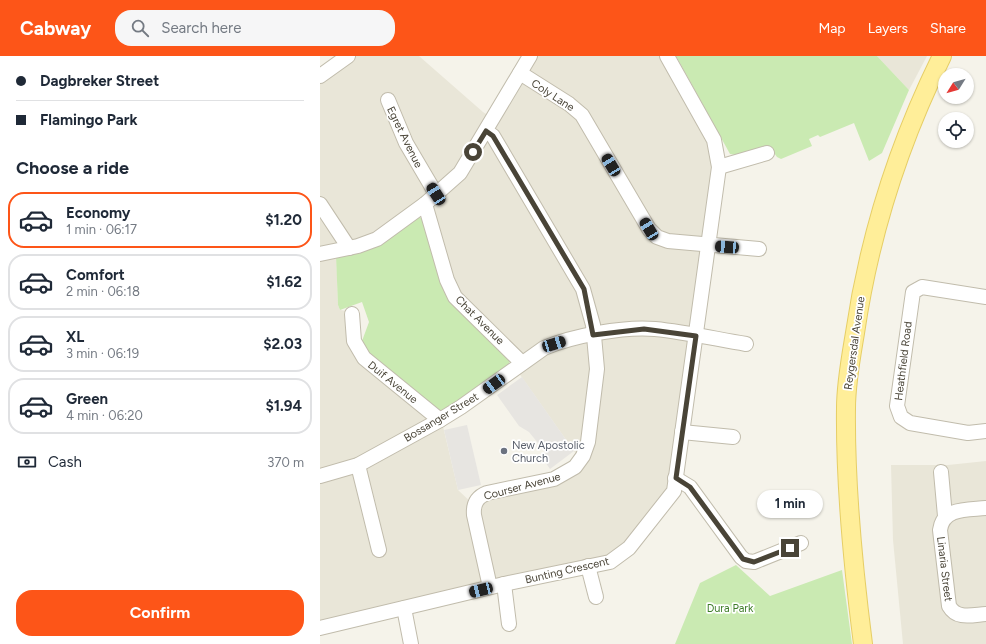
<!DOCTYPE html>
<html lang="en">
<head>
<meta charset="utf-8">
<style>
	body { margin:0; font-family:Figtree,sans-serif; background:#f6f6f7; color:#1f2937; height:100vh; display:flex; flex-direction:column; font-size:15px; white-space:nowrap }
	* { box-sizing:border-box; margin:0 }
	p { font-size:13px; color:#747a83 }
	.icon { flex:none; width:22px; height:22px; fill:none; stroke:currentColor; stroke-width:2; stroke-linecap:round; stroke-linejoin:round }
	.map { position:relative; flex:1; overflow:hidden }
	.details { display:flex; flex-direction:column; background:#fff; width:320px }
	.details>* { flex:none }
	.top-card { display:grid; align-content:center; height:88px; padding:0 16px; background:#fff }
	.needle { width:26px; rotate:233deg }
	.tools { position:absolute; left:618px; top:12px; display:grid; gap:8px }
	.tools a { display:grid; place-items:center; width:36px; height:36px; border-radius:50%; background:#fff; box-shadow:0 1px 3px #0004; font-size:20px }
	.end { position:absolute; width:18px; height:18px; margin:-9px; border:5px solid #494437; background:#fff; box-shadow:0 0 0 2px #fff }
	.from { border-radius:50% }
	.bubble { position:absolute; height:28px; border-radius:14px; background:#fff; box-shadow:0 1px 3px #0004; font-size:13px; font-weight:700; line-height:28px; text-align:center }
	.car { position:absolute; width:12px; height:24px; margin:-12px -6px; border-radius:5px; box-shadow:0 0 3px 1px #0007; background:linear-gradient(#222 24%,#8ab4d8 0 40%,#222 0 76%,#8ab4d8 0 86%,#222 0) }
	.top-card b { display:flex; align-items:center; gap:14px; height:38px; font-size:15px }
	.top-card b+b { border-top:1px solid #e0e1e3 }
	.top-card i { width:10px; height:10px; background:#1f2937 }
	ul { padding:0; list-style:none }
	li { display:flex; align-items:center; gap:12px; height:56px; margin:0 8px 6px; padding:0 8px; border:2px solid #e0e1e3; border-radius:16px }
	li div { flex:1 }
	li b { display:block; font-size:15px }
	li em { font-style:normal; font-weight:700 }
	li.selected { border-color:#fd5518 }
	li>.icon { width:36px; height:36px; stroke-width:1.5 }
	h2 { padding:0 16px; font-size:18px; line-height:48px }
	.pay { display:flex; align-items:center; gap:10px; height:44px; padding:0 16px; font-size:15px }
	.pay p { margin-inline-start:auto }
	.action { display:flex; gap:8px; margin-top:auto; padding:8px 16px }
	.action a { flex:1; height:46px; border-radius:16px; background:#fd5518; color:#fff; font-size:16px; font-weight:700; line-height:46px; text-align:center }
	header { display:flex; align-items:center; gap:24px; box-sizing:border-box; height:56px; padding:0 20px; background:#fd5518; color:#fff }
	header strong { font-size:19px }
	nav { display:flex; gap:22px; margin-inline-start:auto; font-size:14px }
	.search { width:280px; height:36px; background:#f6f6f7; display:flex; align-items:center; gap:10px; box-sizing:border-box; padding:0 14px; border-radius:16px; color:#747a83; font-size:15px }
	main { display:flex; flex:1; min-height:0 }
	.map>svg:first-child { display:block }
</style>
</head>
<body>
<header>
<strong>Cabway</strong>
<div class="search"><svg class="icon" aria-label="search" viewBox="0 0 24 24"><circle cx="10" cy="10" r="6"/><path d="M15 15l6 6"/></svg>Search here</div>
<nav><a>Map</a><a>Layers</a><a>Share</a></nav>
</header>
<main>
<section class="details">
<div class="top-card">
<b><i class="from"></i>Dagbreker Street</b>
<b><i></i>Flamingo Park</b>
</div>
<h2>Choose a ride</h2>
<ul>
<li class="selected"><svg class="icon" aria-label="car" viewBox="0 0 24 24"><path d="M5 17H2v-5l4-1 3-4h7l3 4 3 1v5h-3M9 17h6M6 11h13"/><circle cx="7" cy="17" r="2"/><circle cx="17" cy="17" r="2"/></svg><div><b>Economy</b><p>1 min · 06:17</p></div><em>$1.20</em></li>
<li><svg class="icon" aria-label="car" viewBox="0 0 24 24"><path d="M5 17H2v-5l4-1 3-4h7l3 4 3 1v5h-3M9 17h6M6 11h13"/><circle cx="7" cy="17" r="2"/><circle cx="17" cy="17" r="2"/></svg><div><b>Comfort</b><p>2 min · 06:18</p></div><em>$1.62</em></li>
<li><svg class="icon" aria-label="car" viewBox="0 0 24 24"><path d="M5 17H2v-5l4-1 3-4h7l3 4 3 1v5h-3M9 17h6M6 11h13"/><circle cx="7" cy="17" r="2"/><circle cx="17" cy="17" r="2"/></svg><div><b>XL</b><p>3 min · 06:19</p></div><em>$2.03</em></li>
<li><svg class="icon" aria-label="car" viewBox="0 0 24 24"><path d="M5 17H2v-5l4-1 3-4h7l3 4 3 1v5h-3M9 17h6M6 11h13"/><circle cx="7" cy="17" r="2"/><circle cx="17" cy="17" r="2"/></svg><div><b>Green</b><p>4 min · 06:20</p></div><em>$1.94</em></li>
</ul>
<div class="pay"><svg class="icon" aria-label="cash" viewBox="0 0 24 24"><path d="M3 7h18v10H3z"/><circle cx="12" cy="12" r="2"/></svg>Cash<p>370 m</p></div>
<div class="action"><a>Confirm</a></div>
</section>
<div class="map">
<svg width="666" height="588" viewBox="0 0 666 588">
	<rect width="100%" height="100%" fill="#f5f3ea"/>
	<g fill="#e9e6d8" fill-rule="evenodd">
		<path d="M 29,0 L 99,0 L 163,56 L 174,63 L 211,0 L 347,0 L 395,90 L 353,434 L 303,498 L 0,571 L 0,21 ZM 107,148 L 143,250 L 204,307 L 196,313 L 261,405 L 233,424 L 156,445 L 154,449 L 138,434 L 121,362 L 35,285 L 33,256 L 20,254 L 18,249 L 16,195 L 67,178 Z"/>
		<polygon points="557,0 607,0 589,34"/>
		<polygon points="666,405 666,588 583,588 573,484 571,409 628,409"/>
	</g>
	<g fill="#caeab2">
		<polygon points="356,0 557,0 589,34 562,97 549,105 534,67 500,81 498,79 489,83 492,90 461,103 457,101 452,94 439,92 416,99 410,98"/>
		<polygon points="99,161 104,163 123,230 190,305 187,311 121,357 48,300 42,285 49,266 42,246 20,254 18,249 16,200"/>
		<polygon points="416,509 450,540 522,514 532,588 355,588 380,527"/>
	</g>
	<g fill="#e7e5e1">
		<polygon points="202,321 254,395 230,413 221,400 226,397 209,376 199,370 177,339"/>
		<polygon points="147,369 161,429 138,434 124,374"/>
	</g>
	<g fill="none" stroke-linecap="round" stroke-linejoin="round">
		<g stroke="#c1bcac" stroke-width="16">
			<g id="minor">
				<polyline points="200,17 249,48 262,59 329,173 337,181 348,185 439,193"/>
				<polyline points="0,20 28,0"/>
				<polyline points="68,44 86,87 116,138"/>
				<path d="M 166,75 L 173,80 L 263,233 L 273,269 L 277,313 L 268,386 L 263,400 L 255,411 L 234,423 L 167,437 C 157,441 153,448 154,459 L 170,531"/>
				<polyline points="399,111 447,97"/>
				<polyline points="0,148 29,192"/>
				<polyline points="105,148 127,224 135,241 202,307"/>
				<polyline points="0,198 38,190 57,183 105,148 140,117 210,0"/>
				<polyline points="666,241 602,231 593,236 577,350 581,361 590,367 648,377 666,375"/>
				<polyline points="32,258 34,285 44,302 120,364"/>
				<polyline points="362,376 413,381"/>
				<polyline points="38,409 59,494"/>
				<polyline points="621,416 625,460"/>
				<path d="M 0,420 L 38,409 L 120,364 L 141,351 L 224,292 C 252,280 304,270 335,273 C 365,276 396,283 426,288"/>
				<polyline points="355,422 370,431 421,501 426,505 434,506 481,487"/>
				<path d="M 666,452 C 648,454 623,451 620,474 L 629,550 C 637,564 652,559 666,558"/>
				<polyline points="268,510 276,541"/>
				<polyline points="184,528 189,568"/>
				<polyline points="84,552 91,588"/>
				<polyline points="0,572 184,528 290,506 309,492 354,435 399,111 394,84 347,0"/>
			</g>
		</g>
		<g stroke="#e6ce66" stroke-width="20">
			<path id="major" d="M 543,588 C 533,510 525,431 526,352 C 526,327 531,301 535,277 C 549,181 579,87 622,0"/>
		</g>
		<use href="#minor" stroke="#fff" stroke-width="14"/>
		<use href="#major" stroke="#fe9" stroke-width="18"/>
	</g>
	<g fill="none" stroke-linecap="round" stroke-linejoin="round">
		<polyline stroke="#494437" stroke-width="5" points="153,96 166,75 173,80 264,233 273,279 324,273 376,280 356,422 370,431 423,503 434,506 470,492"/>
	</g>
	<circle fill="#6b7280" stroke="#fff" stroke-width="1.5" cx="184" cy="395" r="4"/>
	<g text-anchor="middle" stroke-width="3.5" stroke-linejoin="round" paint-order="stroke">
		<g font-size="11" fill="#494437" stroke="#fff">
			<text transform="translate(233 39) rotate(33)" y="4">Coly Lane</text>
			<text transform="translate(85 81) rotate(64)" y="4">Egret Avenue</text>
			<text transform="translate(160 264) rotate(45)" y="4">Chat Avenue</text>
			<text transform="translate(534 287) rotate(-82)" y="4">Reygersdal Avenue</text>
			<text transform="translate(583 305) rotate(-83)" y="4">Heathfield Road</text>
			<text transform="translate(73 326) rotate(39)" y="4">Duif Avenue</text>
			<text transform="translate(121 361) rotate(-31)" y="4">Bossanger Street</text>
			<text transform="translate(202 430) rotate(-15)" y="4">Courser Avenue</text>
			<text transform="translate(625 513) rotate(83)" y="4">Linaria Street</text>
			<text transform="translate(247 514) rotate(-13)" y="4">Bunting Crescent</text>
		</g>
		<g font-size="11" fill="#5b616d" stroke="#fff" text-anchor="start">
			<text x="192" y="393">New Apostolic<tspan x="192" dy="13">Church</tspan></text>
		</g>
		<g font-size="11" fill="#3f7d29" stroke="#fff">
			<text x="410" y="556">Dura Park</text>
		</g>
	</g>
</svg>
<div class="tools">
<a><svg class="needle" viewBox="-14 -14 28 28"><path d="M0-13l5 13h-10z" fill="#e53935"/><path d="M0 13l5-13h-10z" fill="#747a83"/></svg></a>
<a><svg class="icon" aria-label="locate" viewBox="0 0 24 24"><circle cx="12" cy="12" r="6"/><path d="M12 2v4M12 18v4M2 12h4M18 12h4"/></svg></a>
</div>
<i class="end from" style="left:153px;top:96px"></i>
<i class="end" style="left:470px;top:492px"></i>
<div class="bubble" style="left:437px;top:434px;width:66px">1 min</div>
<i class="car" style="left:291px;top:109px;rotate:329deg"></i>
<i class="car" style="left:116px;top:138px;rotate:327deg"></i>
<i class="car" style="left:329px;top:173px;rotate:329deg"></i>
<i class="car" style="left:407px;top:191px;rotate:274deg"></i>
<i class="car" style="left:234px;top:288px;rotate:73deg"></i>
<i class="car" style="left:174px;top:328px;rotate:234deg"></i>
<i class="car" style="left:161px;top:534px;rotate:256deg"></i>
</div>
</main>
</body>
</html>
